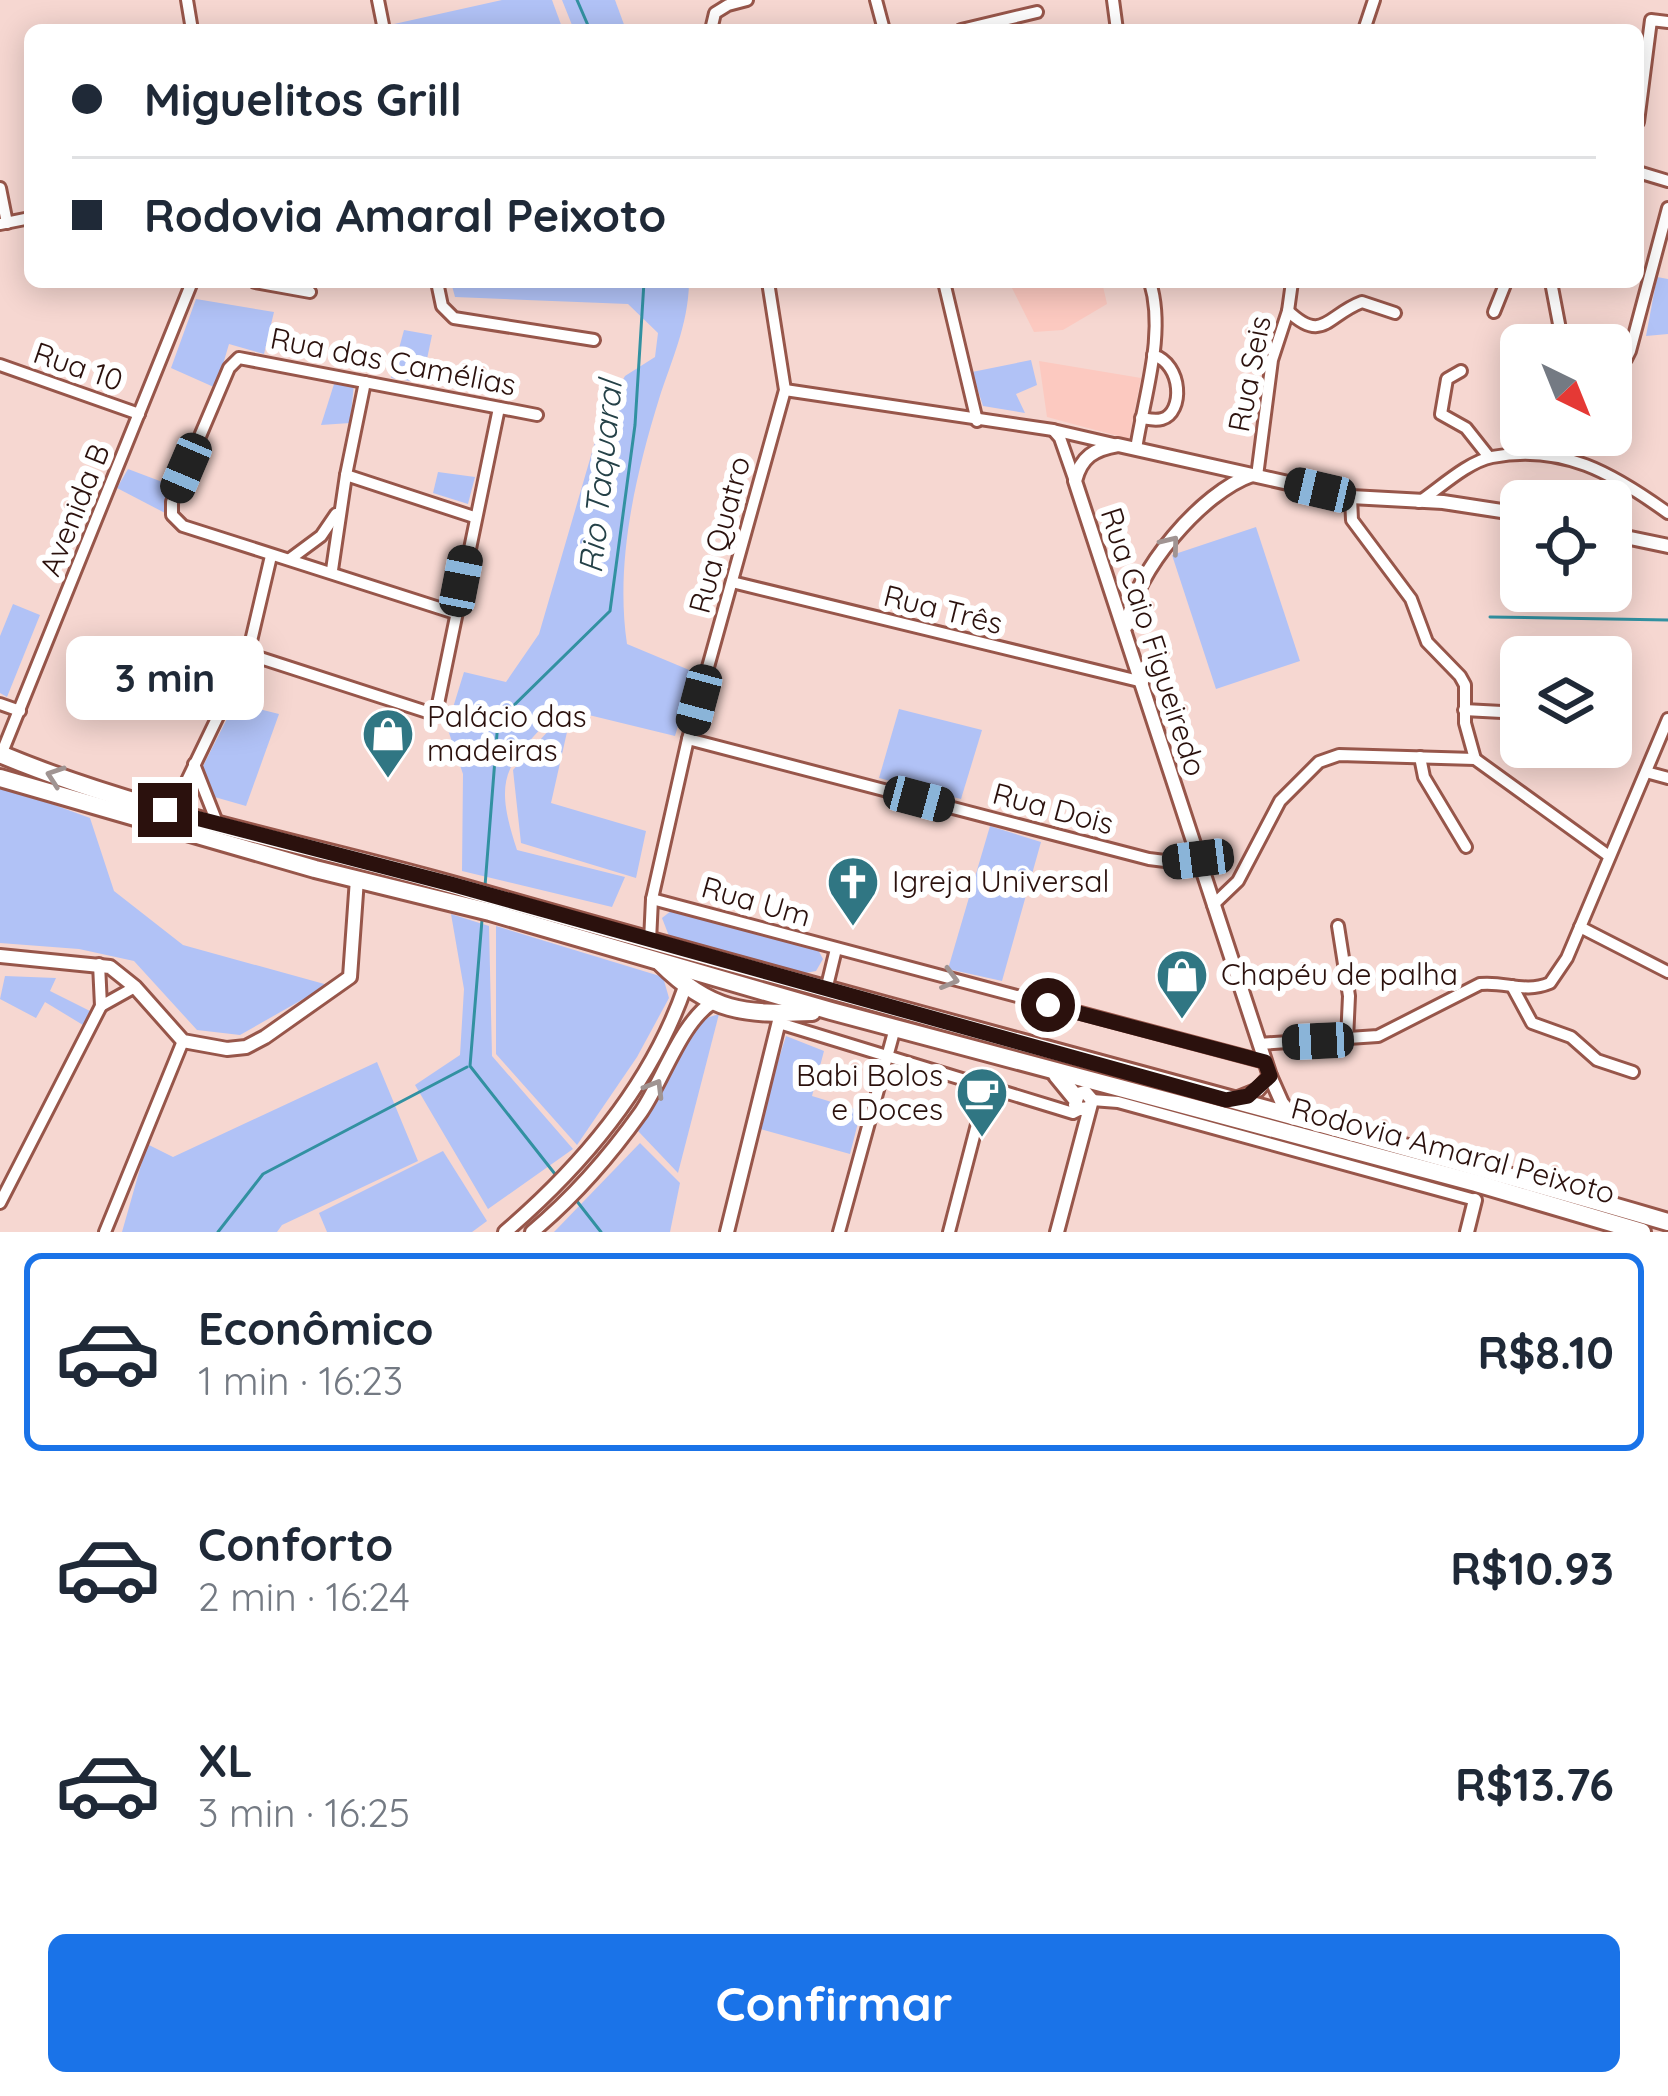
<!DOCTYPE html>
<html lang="pt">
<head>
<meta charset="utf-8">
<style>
	body { margin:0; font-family:Quicksand,sans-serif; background:#f2f2f3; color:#1f2937; height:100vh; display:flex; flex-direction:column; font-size:45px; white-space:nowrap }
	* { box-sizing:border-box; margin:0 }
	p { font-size:39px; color:#747a83 }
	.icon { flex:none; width:66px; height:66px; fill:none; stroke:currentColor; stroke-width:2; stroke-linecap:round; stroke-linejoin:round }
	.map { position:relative; height:1232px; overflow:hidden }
	.side { display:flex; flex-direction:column; background:#fff; flex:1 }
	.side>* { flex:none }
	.top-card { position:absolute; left:24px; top:24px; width:1620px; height:264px; border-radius:18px; box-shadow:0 6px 30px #0003; display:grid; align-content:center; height:264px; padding:0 48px; background:#fff }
	.needle { width:78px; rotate:137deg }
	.controls { position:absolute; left:1500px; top:324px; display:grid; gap:24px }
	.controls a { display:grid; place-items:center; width:132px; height:132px; border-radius:18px; background:#fff; box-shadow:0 6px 30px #0003; font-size:60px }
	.end { position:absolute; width:54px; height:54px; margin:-27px; border:15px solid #2b110d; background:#fff; box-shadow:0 0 0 6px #fff }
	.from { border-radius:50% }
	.bubble { position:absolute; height:84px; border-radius:18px; background:#fff; box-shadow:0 6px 30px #0003; font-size:39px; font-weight:800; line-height:84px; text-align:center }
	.car { position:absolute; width:36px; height:72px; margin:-36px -18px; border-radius:15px; box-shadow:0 0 9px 3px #0007; background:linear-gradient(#222 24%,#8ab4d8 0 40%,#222 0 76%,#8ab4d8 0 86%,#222 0) }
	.top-card b { display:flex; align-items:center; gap:42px; height:114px; font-size:45px }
	.top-card b+b { border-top:3px solid #e0e1e3 }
	.top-card i { width:30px; height:30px; background:#1f2937 }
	ul { padding:21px 0 0; list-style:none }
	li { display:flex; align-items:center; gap:36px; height:198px; margin:0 24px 18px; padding:0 24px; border:6px solid transparent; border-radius:18px }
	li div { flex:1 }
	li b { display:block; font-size:45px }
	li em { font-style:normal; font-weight:800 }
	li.selected { border-color:#1a73e8 }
	li>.icon { width:108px; height:108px; stroke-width:1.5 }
	.primary-button { display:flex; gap:24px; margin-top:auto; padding:24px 48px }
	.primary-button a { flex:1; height:138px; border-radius:18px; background:#1a73e8; color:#fff; font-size:48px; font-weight:800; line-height:138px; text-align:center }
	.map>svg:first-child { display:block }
</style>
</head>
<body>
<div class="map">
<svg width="1668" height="1232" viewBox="0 0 1668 1232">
	<rect width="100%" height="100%" fill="#f6d7d1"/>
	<g fill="#fcc9c0">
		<polygon points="1009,282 1102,282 1107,304 1063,330 1034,332"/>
		<polygon points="1039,361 1141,378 1129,439 1047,417"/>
	</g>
	<g fill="#b1c2f6">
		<polygon points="502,0 552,0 563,30 396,30 394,24"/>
		<polygon points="562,0 615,0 626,30 574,30"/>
		<polygon points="1657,277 1668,279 1668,334 1646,336"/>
		<path d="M 451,282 L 689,283 C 688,325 672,359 659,399 C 635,477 615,563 627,644 L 694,672 L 675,736 L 560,708 C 508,765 491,771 517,850 L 625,877 L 612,907 L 462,871 L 463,774 L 447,727 L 464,672 L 506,682 L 539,634 L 602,418 L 625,376 L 655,357 L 658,333 L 628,304 L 455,297 Z"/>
		<polygon points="196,299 274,312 264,354 229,344 216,388 171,368"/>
		<polygon points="404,330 432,335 422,383 391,378"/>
		<polygon points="1031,360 1037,385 1016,394 1025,413 983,406 972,372"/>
		<polygon points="335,381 354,384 350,423 321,425"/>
		<polygon points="128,469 173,486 165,513 117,488"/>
		<polygon points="438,472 475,477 468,504 433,493"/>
		<polygon points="1256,527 1300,661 1216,689 1172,555"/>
		<polygon points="13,604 40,615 7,697 0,693 0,636"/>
		<polygon points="235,703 279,714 246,806 211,796 201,770"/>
		<polygon points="899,709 982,730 961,799 879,778"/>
		<polygon points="550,729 567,732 551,803 646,831 636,878 521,843 513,770"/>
		<polygon points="0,785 90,818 114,891 183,945 328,985 240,1035 197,1030 134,961 79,949 0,943"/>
		<polygon points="990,826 1041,842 1002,981 948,969"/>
		<polygon points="676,907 815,944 823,959 816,971 800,974 669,936 662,918"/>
		<polygon points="451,914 489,926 492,1056 573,1149 488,1209 415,1085 460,1055 464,989"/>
		<polygon points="496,926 663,977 669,998 637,1057 577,1145 496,1054"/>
		<polygon points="5,976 56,978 50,991 90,1011 83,1025 45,1002 36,1018 0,999"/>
		<polygon points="719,1014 678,1173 638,1131 700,1020"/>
		<polygon points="786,1036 824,1051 812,1096 861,1111 850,1154 757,1128"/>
		<polygon points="377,1062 418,1161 282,1225 277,1232 122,1232 147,1144 173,1157"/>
		<polygon points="640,1143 680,1183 670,1232 554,1232"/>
		<polygon points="443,1151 487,1221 472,1232 327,1232 319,1213"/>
	</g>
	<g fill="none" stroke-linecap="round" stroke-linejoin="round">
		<g stroke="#3291a1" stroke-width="3">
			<polyline points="577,0 590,30"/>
			<polyline points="1490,617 1668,620"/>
			<polyline points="485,886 498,721 610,611 635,425 644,282"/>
			<polyline points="482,920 470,1066 555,1174"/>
			<polyline points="576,1200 601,1232"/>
			<polyline points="218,1232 263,1174 467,1067"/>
		</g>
		<g stroke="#97564a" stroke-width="16">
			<g id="minor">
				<polyline points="187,0 192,30"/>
				<polyline points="378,0 384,30"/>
				<polyline points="876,0 884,30"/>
				<polyline points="1113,0 1117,30"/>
				<polyline points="711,30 715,13 728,5 747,0"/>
				<polyline points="961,30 1037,12"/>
				<polyline points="1364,30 1374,0"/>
				<polyline points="1638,122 1651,20 1668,22"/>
				<polyline points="1638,172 1668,181"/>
				<polyline points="0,188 7,223"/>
				<polyline points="0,224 30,218"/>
				<polyline points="255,282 310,292"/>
				<polyline points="437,282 442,306 454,318 594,340"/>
				<polyline points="944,282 977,421"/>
				<polyline points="1551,282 1563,345"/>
				<path d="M 1288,311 C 1323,344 1327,315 1362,302 L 1395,313"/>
				<polyline points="1494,312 1506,282"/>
				<polyline points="0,365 139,414"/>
				<polyline points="1611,367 1626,359 1630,351 1668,208"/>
				<polyline points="1461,371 1447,379 1441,414 1466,428 1489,457"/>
				<polyline points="785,390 1053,430 1118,445"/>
				<path d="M 1141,418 C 1148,419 1155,421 1162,419 C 1184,413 1183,364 1153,355"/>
				<polyline points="1053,430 1060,438 1075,481"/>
				<path d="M 1136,449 C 1144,396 1166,334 1150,282"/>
				<polyline points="1560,455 1565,435"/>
				<polyline points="346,475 474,517"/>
				<polyline points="1257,476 1272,360 1288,311 1292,282"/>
				<polyline points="1351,497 1352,520 1411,599 1427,642 1460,676 1465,685 1465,723 1475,759"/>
				<path d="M 1419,502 C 1440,488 1467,462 1492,457 C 1562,443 1614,474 1668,513"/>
				<polyline points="290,559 321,536 336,514"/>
				<polyline points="332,570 346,475 365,382"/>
				<polyline points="732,582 1143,682"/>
				<polyline points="455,613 183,526 172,515 172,502 229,368 239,358 537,415"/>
				<polyline points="248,654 427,712 437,709 499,408"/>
				<polyline points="0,704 20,711"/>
				<polyline points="1464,710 1521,713"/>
				<polyline points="688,739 1149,859 1173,862 1197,859"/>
				<polyline points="1,755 192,282"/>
				<polyline points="1420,757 1424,777 1466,847"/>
				<polyline points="194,764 218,825"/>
				<polyline points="1646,772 1668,778"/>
				<polyline points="165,810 181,793 248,654 271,556"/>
				<polyline points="652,899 1265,1062"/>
				<polyline points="1213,905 1238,881 1280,801 1319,762 1339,755 1475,759 1609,856"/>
				<polyline points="1338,926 1349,996 1347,1040"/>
				<polyline points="1580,927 1668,972"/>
				<polyline points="650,941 652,899 688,739 785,390 768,282"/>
				<polyline points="99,964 101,1006 135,987"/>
				<polyline points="1512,986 1532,1023 1571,1037 1597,1060 1633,1072"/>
				<polyline points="826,990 836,949"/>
				<polyline points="779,1023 1073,1113 1081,1109"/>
				<path d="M 1259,1044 L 1378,1036 L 1480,984 C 1506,981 1524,994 1550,983 L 1567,958 L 1668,719"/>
				<polyline points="1092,1100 1118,1102 1475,1200"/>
				<polyline points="0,1203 101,1006"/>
				<polyline points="105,1232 183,1041"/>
				<polyline points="839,1232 895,1028"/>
				<polyline points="949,1232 987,1086"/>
			</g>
		</g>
		<g stroke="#97564a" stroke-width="18">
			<g id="tertiary">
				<polyline points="1611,534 1668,546"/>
				<path d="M 1127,625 C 1134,572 1202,492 1252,475"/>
				<polyline points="0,956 110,967 135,987 183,1041 227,1049 246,1047 265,1037 350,977 357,879"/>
				<polyline points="1238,1098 1258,1090 1270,1076"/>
				<path d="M 1293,1116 L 1282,1103 L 1270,1076 C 1204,878 1141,679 1075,481 C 1081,457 1094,449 1118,445 L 1351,497 L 1443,502 L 1521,514"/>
				<path d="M 505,1232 C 582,1166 651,1085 685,987"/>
				<path d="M 532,1232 C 574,1197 609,1157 641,1112 C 663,1080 681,1022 713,1002"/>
				<polyline points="727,1232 781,1013"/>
				<polyline points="1057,1232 1092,1100 1085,1092 1078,1094 1075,1105 1081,1109 1089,1108"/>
				<polyline points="1467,1232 1475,1200"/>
			</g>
		</g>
		<g stroke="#97564a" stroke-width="22">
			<g id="trunk">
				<path d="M 0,754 C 151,817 314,845 470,890 C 868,1004 1270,1106 1668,1222"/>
				<polyline points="0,778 315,869 490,912 831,1011 1476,1183 1642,1232"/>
				<path d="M 661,963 C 710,1012 744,1015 812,1012"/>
				<polyline points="1057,1075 1075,1097"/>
			</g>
		</g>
		<use href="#minor" stroke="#fff" stroke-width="10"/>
		<use href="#tertiary" stroke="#fff" stroke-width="12"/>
		<use href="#trunk" stroke="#fff" stroke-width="16"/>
	</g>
	<defs><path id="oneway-chevron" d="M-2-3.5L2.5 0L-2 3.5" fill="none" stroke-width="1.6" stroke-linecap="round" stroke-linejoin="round" transform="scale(3)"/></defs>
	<g stroke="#a09492">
		<use href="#oneway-chevron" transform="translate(1171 544) rotate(-51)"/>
		<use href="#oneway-chevron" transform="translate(55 776) rotate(-161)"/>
		<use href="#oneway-chevron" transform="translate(950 979) rotate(15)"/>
		<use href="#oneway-chevron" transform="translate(655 1088) rotate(-59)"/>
	</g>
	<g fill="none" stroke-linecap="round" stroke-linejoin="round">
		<polyline stroke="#2b110d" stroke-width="15" points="165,810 451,884 1226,1100 1248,1096 1270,1076 1265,1062 1048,1005"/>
	</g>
	<defs>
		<g id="shop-pin" transform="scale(2.7)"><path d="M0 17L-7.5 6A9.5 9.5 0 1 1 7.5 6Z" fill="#307683" stroke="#fff"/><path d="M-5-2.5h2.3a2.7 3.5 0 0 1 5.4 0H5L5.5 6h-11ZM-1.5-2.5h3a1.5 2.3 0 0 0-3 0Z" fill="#fff"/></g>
		<g id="church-pin" transform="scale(2.7)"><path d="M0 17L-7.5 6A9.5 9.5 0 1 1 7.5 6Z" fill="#307683" stroke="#fff"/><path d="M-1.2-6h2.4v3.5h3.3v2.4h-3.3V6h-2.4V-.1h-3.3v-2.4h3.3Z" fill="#fff"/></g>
		<g id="cafe-pin" transform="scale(2.7)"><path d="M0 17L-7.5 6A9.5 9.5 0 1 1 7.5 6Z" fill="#307683" stroke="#fff"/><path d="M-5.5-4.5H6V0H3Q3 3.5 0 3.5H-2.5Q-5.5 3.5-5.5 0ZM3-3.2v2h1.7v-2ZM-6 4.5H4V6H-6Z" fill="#fff"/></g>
	</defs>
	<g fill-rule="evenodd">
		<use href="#shop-pin" x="388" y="734"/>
		<use href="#church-pin" x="853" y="882"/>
		<use href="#shop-pin" x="1182" y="975"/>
		<use href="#cafe-pin" x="982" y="1093"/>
	</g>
	<g text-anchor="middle" stroke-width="12" stroke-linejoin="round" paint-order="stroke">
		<g font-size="30" fill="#2b110d" stroke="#fff">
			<text transform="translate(393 362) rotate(11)" y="10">Rua das Camélias</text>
			<text transform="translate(78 367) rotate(19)" y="10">Rua 10</text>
			<text transform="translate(1250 374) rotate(-79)" y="10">Rua Seis</text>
			<text transform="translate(75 510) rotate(-68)" y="10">Avenida B</text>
			<text transform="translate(720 535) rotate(-75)" y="10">Rua Quatro</text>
			<text transform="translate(943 610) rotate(14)" y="10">Rua Três</text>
			<text transform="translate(1153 642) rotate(72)" y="10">Rua Caio Figueiredo</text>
			<text transform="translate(1053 809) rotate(15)" y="10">Rua Dois</text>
			<text transform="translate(756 902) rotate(16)" y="10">Rua Um</text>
			<text transform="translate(1453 1151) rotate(15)" y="10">Rodovia Amaral Peixoto</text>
		</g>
		<g font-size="30" fill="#2b110d" stroke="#fff" text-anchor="start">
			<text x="427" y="727">Palácio das<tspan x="427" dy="34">madeiras</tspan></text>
			<text x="892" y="892">Igreja Universal</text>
			<text x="1221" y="985">Chapéu de palha</text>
			<text x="943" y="1086" text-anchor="end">Babi Bolos<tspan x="943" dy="34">e Doces</tspan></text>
		</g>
		<g font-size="33" font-style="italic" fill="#244147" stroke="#fff">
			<text transform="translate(600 477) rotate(-84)" y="12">Rio Taquaral</text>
		</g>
	</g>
</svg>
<div class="controls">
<a><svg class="needle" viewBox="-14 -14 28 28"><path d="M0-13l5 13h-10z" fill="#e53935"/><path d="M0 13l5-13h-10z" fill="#747a83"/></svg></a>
<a><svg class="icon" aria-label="locate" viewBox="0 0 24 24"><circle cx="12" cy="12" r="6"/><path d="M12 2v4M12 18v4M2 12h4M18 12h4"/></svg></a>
<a><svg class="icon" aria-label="layers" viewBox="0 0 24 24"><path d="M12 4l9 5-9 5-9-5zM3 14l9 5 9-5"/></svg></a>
</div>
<i class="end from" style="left:1048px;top:1005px"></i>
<i class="end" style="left:165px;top:810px"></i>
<div class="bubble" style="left:66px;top:636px;width:198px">3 min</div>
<i class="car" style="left:186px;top:468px;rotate:203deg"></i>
<i class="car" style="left:1320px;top:490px;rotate:283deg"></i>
<i class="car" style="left:461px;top:581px;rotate:11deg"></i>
<i class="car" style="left:699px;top:700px;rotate:195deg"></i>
<i class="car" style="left:919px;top:799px;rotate:105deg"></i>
<i class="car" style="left:1198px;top:859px;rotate:263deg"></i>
<i class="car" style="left:1318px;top:1041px;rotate:267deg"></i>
<div class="top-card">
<b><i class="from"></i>Miguelitos Grill</b>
<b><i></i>Rodovia Amaral Peixoto</b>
</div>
</div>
<section class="side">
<ul>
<li class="selected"><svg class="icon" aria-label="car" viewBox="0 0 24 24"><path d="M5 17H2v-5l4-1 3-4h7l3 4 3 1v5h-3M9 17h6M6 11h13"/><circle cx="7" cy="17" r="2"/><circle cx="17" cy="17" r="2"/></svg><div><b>Econômico</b><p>1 min · 16:23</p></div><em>R$8.10</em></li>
<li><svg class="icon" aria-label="car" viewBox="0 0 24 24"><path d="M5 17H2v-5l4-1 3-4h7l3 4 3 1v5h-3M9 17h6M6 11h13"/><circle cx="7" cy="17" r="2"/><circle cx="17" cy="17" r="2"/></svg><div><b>Conforto</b><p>2 min · 16:24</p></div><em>R$10.93</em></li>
<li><svg class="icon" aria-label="car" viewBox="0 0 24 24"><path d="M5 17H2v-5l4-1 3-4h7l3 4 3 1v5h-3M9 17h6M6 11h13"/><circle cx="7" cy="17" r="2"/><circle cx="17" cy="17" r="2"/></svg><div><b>XL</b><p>3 min · 16:25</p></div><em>R$13.76</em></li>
</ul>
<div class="primary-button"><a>Confirmar</a></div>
</section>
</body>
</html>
